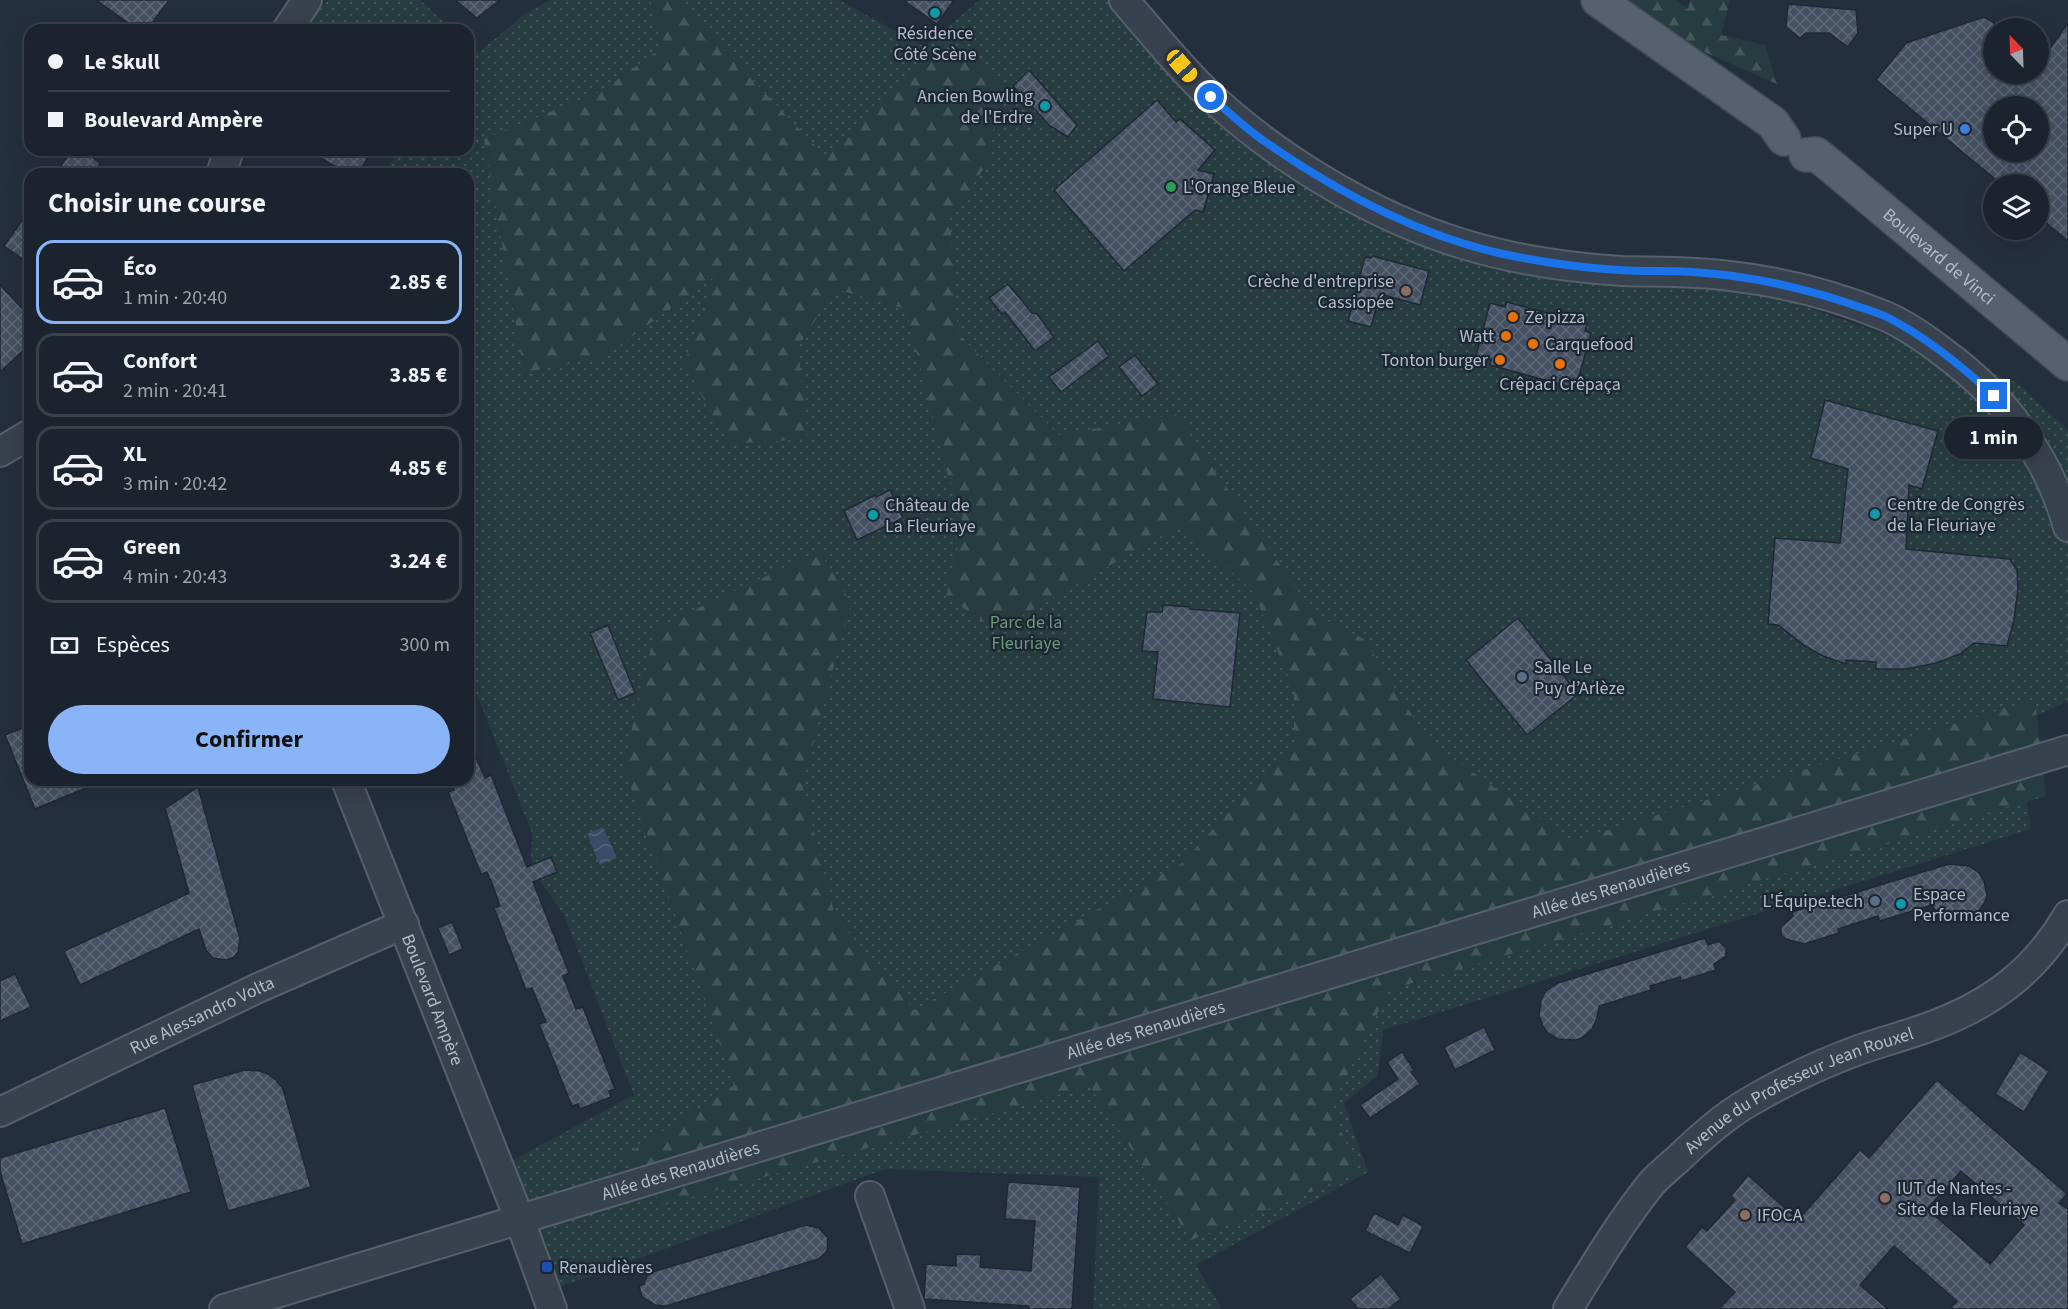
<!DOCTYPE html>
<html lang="fr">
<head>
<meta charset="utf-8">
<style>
	body { margin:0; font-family:"Source Sans 3",sans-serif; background:#242b36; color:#f1f3f6; height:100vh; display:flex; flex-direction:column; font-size:22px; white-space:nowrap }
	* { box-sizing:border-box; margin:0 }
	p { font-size:20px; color:#a0a4aa }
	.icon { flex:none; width:33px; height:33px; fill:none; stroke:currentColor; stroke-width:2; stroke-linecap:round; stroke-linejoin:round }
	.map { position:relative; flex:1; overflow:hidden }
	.drawer { position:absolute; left:24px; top:168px; width:450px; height:618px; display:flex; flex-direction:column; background:#1b232e; border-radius:18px; box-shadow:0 6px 24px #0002,0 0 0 2px #39404a }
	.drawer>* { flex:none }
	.banner { position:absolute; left:24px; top:24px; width:450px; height:132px; border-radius:18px; box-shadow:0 6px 24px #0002,0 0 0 2px #39404a; display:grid; align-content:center; height:132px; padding:0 24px; background:#1b232e }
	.needle { width:39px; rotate:337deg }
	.buttons { position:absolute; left:1983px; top:18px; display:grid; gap:12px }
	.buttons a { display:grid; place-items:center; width:66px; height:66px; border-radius:50%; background:#1b232e; box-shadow:0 6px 24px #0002,0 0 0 2px #39404a; font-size:30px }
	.end { position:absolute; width:27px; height:27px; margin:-14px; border:8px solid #1a73e8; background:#fff; box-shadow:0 0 0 3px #fff }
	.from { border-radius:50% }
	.bubble { position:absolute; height:42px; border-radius:21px; background:#1b232e; box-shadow:0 6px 24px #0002,0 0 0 2px #39404a; font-size:20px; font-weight:700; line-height:42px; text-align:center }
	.car { position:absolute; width:18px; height:36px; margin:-18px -9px; border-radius:8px; box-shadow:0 0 4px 2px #0007; background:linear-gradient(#f5c518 24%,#345 0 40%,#f5c518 0 76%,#345 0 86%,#f5c518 0) }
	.banner b { display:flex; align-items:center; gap:21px; height:57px; font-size:22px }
	.banner b+b { border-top:2px solid #39404a }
	.banner i { width:15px; height:15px; background:#f1f3f6 }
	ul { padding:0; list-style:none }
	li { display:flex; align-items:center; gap:18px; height:84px; margin:0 12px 9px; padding:0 12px; border:3px solid #39404a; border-radius:18px }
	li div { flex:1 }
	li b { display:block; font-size:22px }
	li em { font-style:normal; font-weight:700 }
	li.on { border-color:#8ab4f8 }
	li>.icon { width:54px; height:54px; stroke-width:1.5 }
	h2 { padding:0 24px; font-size:27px; line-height:72px }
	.pay { display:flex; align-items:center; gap:15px; height:66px; padding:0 24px; font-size:22px }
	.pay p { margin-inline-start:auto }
	.action { display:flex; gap:12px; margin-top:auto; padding:12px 24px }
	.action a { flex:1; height:69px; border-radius:36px; background:#8ab4f8; color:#111; font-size:24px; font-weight:700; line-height:69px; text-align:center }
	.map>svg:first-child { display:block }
</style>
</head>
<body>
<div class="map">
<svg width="2068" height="1309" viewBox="0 0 2068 1309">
	<defs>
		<pattern id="green-dots" width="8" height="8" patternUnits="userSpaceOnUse" patternTransform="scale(1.5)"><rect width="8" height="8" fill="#263c3f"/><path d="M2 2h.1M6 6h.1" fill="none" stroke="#435659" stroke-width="1.8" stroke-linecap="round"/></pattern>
		<pattern id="forest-firs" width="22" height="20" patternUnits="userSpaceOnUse" patternTransform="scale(1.5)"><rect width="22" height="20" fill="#263c3f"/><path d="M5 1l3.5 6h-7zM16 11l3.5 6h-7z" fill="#435659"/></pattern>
		<pattern id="water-waves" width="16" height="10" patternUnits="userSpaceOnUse" patternTransform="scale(1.5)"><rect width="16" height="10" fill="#394c67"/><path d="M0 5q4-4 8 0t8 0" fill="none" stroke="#53647b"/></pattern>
		<pattern id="building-cross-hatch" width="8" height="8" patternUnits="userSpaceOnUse" patternTransform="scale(1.5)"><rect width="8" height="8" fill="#455162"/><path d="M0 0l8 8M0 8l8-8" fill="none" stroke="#5d6877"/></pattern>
	</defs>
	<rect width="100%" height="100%" fill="#242f3e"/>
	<g fill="url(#green-dots)">
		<polygon points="328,0 420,0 453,30 302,30"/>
		<polygon points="551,0 839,0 925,47 979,0 1114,0 1299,175 1472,257 1725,284 1788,300 2016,382 2068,430 2068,701 2015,726 2031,829 1383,1030 1378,1075 1344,1103 1368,1172 1196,1265 1222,1309 1093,1309 1099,1177 885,1169 560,1287 513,1160 634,1095 564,915 538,878 531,858 532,833 468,672 468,174 384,174 399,150 468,150 468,44 478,53 526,13"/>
	</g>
	<g fill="url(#forest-firs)">
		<polygon points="650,0 676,0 826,157 946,40 1003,80 988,162 950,219 958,334 1059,435 1176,414 1314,614 1364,639 1429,742 1572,841 2035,699 2046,796 1389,990 1331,1108 1359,1172 1191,1240 1090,1086 664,1205 621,1158 734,1085 623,765 656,628 819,551 851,603 802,784 835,916 914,1010 1181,864 1294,741 1294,691 1254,593 1181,525 996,630 946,596 964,521 945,467 906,309 835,289 798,347 808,439 729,444 684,364 714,277 602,358 524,372 484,139 603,90 663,47"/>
		<polygon points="1626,0 1675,0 1688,9 1690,0 1730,0 1721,35 1765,45 1777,84 1686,44"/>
	</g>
	<polygon fill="url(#water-waves)" points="603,827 617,858 600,865 587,834"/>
	<g fill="url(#building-cross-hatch)" stroke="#1f2835" stroke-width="1.5" fill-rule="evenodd">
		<polygon points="96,0 169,0 147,30 138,30"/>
		<polygon points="455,0 500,0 477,18"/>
		<polygon points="903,0 954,0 937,24"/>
		<polygon points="1788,4 1856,10 1858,33 1848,47 1829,33 1806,33 1800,38 1786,27"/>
		<path d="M 1984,17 L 1994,23 L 1994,74 L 2038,74 L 2038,66 L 2068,23 L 2068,241 L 2038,216 L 2038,184 L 2001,184 L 1876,80 L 1906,43 ZM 1994,106 L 2038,106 L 2038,152 L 1994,152 Z"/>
		<polygon points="1029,70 1077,125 1068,137 1050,126 1013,86"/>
		<polygon points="1157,100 1176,122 1180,119 1215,150 1198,170 1214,174 1203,212 1195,210 1124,271 1054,190"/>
		<polygon points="72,150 82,150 100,163 95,174 55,174"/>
		<polygon points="307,150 372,150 358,174 348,174"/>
		<polygon points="30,209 30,264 4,246"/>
		<polygon points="1372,256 1429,271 1420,305 1380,294 1371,327 1348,321 1365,257 1371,258"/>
		<polygon points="1008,284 1032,313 1037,314 1054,337 1035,351 1005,312 1002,314 989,298"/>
		<polygon points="0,285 30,317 30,344 0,372"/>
		<polygon points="1507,302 1587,324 1585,331 1591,333 1578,380 1572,379 1570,387 1490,365 1491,359 1476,356 1490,303 1505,307"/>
		<polygon points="1098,341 1109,356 1061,392 1049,377"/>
		<polygon points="1135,355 1158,384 1142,396 1119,367"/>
		<polygon points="1825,400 1938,431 1922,489 1909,485 1906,549 2010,559 2017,570 2018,588 2014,620 2007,646 1974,643 1960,654 1936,663 1907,669 1876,669 1876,662 1846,660 1846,664 1823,656 1805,646 1778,625 1768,624 1775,538 1840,543 1848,469 1811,458"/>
		<polygon points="890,490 903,518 857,540 844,511 875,495 876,497"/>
		<polygon points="1163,605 1190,607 1190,609 1240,613 1230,707 1153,699 1158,652 1142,651 1147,612 1162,612"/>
		<polygon points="1518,618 1578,694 1527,735 1466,660"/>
		<polygon points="608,625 635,693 618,700 590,633"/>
		<polygon points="30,725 30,780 103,781 35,809 5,735"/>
		<polygon points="468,739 485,778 491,775 527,867 551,857 557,872 533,882 569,973 563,976 574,1004 576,1009 583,1007 615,1089 609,1091 611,1097 580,1109 578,1104 572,1106 569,1099 539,1024 546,1022 532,988 526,990 494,908 500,906 493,886 487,872 481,874 448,792 454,790 452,784 468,780"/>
		<polygon points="198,787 240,939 238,952 234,957 226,960 213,958 206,950 199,929 80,985 64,951 189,893 165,808"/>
		<polygon points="1949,864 1969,866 1979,873 1984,881 1987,896 1985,902 1977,914 1971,918 1965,920 1952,921 1941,916 1931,905 1880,921 1878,916 1838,929 1839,933 1804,944 1786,939 1781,935 1781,927 1793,916 1792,912"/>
		<polygon points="452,922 463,949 449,955 438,928"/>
		<polygon points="1705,938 1708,945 1719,941 1726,948 1726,956 1714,964 1716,970 1681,981 1680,977 1650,986 1651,990 1599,1006 1597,1018 1592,1029 1582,1038 1576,1040 1558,1039 1548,1033 1543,1026 1539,1016 1541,1000 1546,991 1558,983"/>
		<polygon points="15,974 31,1007 0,1021 0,981"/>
		<polygon points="1484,1027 1495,1050 1455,1070 1444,1047"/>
		<polygon points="1402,1052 1414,1070 1411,1072 1420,1084 1370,1118 1360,1105 1398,1079 1387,1062"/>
		<polygon points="2020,1052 2049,1071 2024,1112 1995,1094"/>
		<polygon points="245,1070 260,1071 268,1074 276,1080 283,1089 311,1187 228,1211 192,1085"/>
		<path d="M 1937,1080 L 2067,1194 L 2059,1203 L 2068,1209 L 2068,1309 L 1950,1309 L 1957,1301 L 1894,1246 L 1860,1285 L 1888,1309 L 1719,1309 L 1735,1292 L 1685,1247 L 1702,1227 L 1707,1231 L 1735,1200 L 1731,1196 L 1748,1175 L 1798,1220 L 1860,1150 L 1869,1158 ZM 1961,1171 L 2024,1225 L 1990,1264 L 1927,1209 Z"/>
		<polygon points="165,1108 191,1192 22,1244 0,1171 0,1158"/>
		<polygon points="1008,1182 1080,1187 1072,1309 1029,1309 1029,1306 924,1299 926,1264 956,1266 956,1254 981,1255 980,1267 1031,1271 1035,1221 1005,1219"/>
		<polygon points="1374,1213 1398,1225 1403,1215 1423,1226 1410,1253 1365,1231"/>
		<polygon points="806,1225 819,1228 828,1238 827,1251 818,1259 666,1306 655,1305 642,1297 639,1286 644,1284 647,1276 653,1272"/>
		<polygon points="1381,1274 1401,1299 1388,1309 1358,1309 1350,1299"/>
	</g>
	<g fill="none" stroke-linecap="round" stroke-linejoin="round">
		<g stroke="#565f6c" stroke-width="32">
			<g id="minor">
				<path d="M 1124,0 C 1149,29 1173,59 1200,86 C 1269,154 1370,216 1463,244 C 1512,259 1571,268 1622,271 C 1658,272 1694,271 1730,276 C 1783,282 1837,296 1885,316 C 1906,325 1926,339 1944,353 C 2003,396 2048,455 2068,527"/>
				<polyline points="287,30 307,0"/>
				<polyline points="221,174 229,150"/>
				<polyline points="0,452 30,434"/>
				<path id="s1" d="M 346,780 L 519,1218 L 552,1309"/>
				<path id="s2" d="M 0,1112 L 258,988 L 404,924"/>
				<polyline points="870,1196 910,1309"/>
				<path id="s3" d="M 224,1309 L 2068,750"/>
				<path id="s4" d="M 1568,1309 C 1594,1266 1620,1223 1651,1184 C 1659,1175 1669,1167 1678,1159 C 1700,1138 1723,1117 1749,1102 C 1783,1082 1818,1065 1856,1051 C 1880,1042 1905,1036 1929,1027 C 1990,1005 2035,972 2068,915"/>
			</g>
		</g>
		<g stroke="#414a57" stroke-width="36">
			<g id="major">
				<polyline points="1598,0 1773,123 1784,139"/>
				<path id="s5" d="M 1806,155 L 1816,154 L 1831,166 L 2068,364"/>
			</g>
		</g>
		<use href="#minor" stroke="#38414e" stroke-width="28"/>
		<use href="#major" stroke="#56606e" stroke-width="33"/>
	</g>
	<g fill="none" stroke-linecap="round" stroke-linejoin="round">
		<path stroke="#1a73e8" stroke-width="8" d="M 1211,97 C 1229,112 1247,130 1267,143 C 1339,193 1417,235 1503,254 C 1541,262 1581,268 1619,270 C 1643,272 1668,270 1692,272 C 1746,275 1800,287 1851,304 C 1864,309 1877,312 1889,318 C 1929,339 1962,366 1994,396"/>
	</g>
	<g fill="#0f9aa8" stroke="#1d2633" stroke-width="2">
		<circle cx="935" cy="13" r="6"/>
		<circle cx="1045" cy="106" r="6"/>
		<circle cx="1875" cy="514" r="6"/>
		<circle cx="873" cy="515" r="6"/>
		<circle cx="1901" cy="904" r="6"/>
	</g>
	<circle fill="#3f7fe0" stroke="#1d2633" stroke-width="2" cx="1965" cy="129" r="6"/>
	<circle fill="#2e9e5b" stroke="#1d2633" stroke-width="2" cx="1171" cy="187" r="6"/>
	<g fill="#8d6e63" stroke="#1d2633" stroke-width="2">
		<circle cx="1406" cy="291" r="6"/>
		<circle cx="1885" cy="1198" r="6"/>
		<circle cx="1745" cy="1215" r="6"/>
	</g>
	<g fill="#e8710a" stroke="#1d2633" stroke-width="2">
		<circle cx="1513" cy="317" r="6"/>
		<circle cx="1506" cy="336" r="6"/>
		<circle cx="1533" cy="344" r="6"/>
		<circle cx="1500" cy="360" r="6"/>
		<circle cx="1560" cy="364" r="6"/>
	</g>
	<g fill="#5c6f8a" stroke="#1d2633" stroke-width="2">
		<circle cx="1522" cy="677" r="6"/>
		<circle cx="1875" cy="901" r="6"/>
	</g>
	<rect fill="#1a4fb4" stroke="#1d2633" stroke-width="2" x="541" y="1261" width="12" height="12" rx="3"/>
	<g text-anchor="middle" stroke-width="4.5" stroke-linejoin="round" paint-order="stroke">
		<g font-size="18" fill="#b4bcc9" stroke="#1d2633" text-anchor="start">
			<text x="935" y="39" text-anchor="middle">Résidence<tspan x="935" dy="21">Côté Scène</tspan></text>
			<text x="1033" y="102" text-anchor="end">Ancien Bowling<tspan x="1033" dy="21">de l'Erdre</tspan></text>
			<text x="1953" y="135" text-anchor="end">Super U</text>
			<text x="1183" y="193">L'Orange Bleue</text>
			<text x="1394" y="287" text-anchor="end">Crèche d'entreprise<tspan x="1394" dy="21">Cassiopée</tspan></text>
			<text x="1525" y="323">Ze pizza</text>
			<text x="1494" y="342" text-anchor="end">Watt</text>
			<text x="1545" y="350">Carquefood</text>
			<text x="1488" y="366" text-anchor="end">Tonton burger</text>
			<text x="1560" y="390" text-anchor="middle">Crêpaci Crêpaça</text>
			<text x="1887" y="510">Centre de Congrès<tspan x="1887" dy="21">de la Fleuriaye</tspan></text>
			<text x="885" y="511">Château de<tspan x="885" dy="21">La Fleuriaye</tspan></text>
			<text x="1534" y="673">Salle Le<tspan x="1534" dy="21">Puy d’Arlèze</tspan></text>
			<text x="1913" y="900">Espace<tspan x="1913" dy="21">Performance</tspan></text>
			<text x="1863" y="907" text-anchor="end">L'Équipe.tech</text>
			<text x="1897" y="1194">IUT de Nantes -<tspan x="1897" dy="21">Site de la Fleuriaye</tspan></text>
			<text x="1757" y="1221">IFOCA</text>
			<text x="559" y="1273">Renaudières</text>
		</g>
		<g font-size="18" fill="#b4bcc9" stroke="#1d2633">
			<text dy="6" stroke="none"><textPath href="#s5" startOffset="170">Boulevard de Vinci</textPath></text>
			<text dy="6" stroke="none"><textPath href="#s3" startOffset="1449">Allée des Renaudières</textPath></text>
			<text dy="6" stroke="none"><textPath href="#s1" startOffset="236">Boulevard Ampère</textPath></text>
			<text dy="6" stroke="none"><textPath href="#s2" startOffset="224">Rue Alessandro Volta</textPath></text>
			<text dy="6" stroke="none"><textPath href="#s3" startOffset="963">Allée des Renaudières</textPath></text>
			<text dy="6" stroke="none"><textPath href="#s4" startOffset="328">Avenue du Professeur Jean Rouxel</textPath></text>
			<text dy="6" stroke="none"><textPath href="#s3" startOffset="477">Allée des Renaudières</textPath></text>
		</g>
		<g font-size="18" fill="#6b9a76" stroke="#1d2633">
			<text x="1026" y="628">Parc de la<tspan x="1026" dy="21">Fleuriaye</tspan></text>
		</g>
	</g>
</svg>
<div class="buttons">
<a><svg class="needle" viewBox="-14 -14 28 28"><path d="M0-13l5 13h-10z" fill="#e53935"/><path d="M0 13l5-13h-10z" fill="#a0a4aa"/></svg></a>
<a><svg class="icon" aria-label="locate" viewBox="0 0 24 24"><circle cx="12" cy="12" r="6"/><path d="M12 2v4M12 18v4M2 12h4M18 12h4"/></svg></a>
<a><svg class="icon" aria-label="layers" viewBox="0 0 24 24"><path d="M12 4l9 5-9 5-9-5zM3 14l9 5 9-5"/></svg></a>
</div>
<i class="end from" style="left:1211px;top:97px"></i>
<i class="end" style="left:1994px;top:396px"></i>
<div class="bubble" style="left:1944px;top:417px;width:99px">1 min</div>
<i class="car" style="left:1182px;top:66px;rotate:139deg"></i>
<div class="banner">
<b><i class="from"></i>Le Skull</b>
<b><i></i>Boulevard Ampère</b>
</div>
<section class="drawer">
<h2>Choisir une course</h2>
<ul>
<li class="on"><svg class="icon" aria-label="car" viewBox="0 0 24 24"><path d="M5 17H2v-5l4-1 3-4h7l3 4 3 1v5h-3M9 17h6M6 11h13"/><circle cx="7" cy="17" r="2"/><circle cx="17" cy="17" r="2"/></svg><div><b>Éco</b><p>1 min · 20:40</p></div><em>2.85 €</em></li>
<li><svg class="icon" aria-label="car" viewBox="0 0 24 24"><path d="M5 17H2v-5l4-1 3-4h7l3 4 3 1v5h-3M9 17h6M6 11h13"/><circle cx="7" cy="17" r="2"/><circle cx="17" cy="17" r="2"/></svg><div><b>Confort</b><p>2 min · 20:41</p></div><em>3.85 €</em></li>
<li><svg class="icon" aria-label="car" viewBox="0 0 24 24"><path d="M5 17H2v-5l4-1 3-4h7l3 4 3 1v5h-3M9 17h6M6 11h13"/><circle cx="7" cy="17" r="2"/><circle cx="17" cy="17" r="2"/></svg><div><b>XL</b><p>3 min · 20:42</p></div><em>4.85 €</em></li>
<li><svg class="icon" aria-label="car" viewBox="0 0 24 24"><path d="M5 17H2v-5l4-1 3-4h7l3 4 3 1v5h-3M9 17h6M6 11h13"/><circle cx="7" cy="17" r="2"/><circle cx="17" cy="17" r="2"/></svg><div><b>Green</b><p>4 min · 20:43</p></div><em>3.24 €</em></li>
</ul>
<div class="pay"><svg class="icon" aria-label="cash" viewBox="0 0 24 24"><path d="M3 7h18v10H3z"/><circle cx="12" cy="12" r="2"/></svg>Espèces<p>300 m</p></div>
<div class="action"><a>Confirmer</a></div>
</section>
</div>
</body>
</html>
